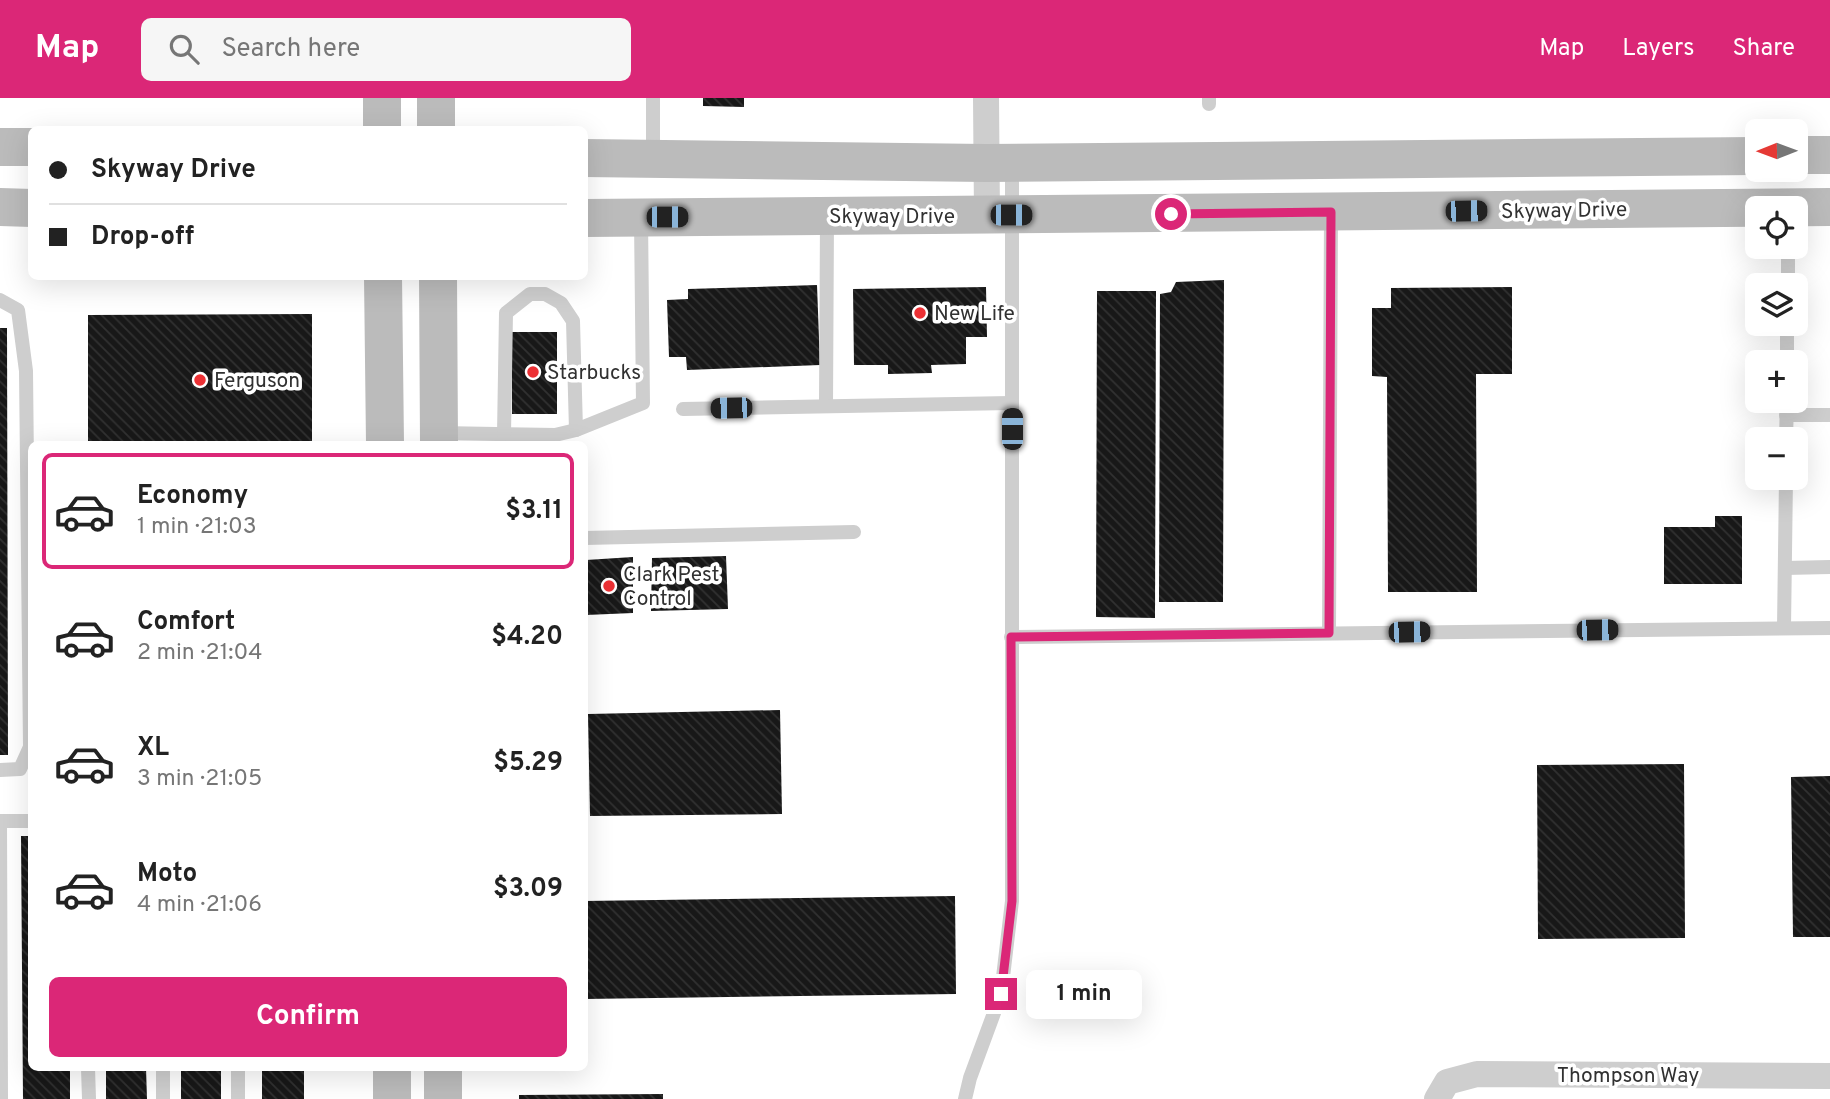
<!DOCTYPE html>
<html lang="en">
<head>
<meta charset="utf-8">
<style>
	body { margin:0; font-family:Overpass,sans-serif; background:#f6f6f6; color:#222; height:100vh; display:flex; flex-direction:column; font-size:26px; white-space:nowrap }
	* { box-sizing:border-box; margin:0 }
	p { font-size:23px; color:#767676 }
	.icon { flex:none; width:38px; height:38px; fill:none; stroke:currentColor; stroke-width:2; stroke-linecap:round; stroke-linejoin:round }
	.map { position:relative; flex:1; overflow:hidden }
	.side { position:absolute; left:28px; top:343px; width:560px; height:630px; display:flex; flex-direction:column; background:#fff; border-radius:10px; box-shadow:0 7px 28px #0002 }
	.side>* { flex:none }
	.top-card { position:absolute; left:28px; top:28px; width:560px; height:154px; border-radius:10px; box-shadow:0 7px 28px #0002; display:grid; align-content:center; height:154px; padding:0 21px; background:#fff }
	.needle { width:46px; rotate:269deg }
	.fabs { position:absolute; left:1745px; top:21px; display:grid; gap:14px }
	.fabs a { display:grid; place-items:center; width:63px; height:63px; border-radius:10px; background:#fff; box-shadow:0 7px 28px #0002; font-size:35px }
	.end { position:absolute; width:32px; height:32px; margin:-16px; border:9px solid #db2777; background:#fff; box-shadow:0 0 0 4px #fff }
	.from { border-radius:50% }
	.bubble { position:absolute; height:49px; border-radius:10px; background:#fff; box-shadow:0 7px 28px #0002; font-size:23px; font-weight:700; line-height:49px; text-align:center }
	.car { position:absolute; width:21px; height:42px; margin:-21px -10px; border-radius:9px; box-shadow:0 0 5px 2px #0007; background:linear-gradient(#222 24%,#8ab4d8 0 40%,#222 0 76%,#8ab4d8 0 86%,#222 0) }
	.top-card b { display:flex; align-items:center; gap:24px; height:66px; font-size:26px }
	.top-card b+b { border-top:2px solid #e0e0e0 }
	.top-card i { width:18px; height:18px; background:#222 }
	ul { padding:12px 0 0; list-style:none }
	li { display:flex; align-items:center; gap:21px; height:116px; margin:0 14px 10px; padding:0 7px; border:4px solid transparent; border-radius:10px }
	li div { flex:1 }
	li b { display:block; font-size:26px }
	li em { font-style:normal; font-weight:700 }
	li.selected { border-color:#db2777 }
	li>.icon { width:63px; height:63px; stroke-width:1.5 }
	.action { display:flex; gap:14px; margin-top:auto; padding:14px 21px }
	.action a { flex:1; height:80px; border-radius:10px; background:#db2777; color:#fff; font-size:28px; font-weight:700; line-height:80px; text-align:center }
	header { display:flex; align-items:center; gap:42px; box-sizing:border-box; height:98px; padding:0 35px; background:#db2777; color:#fff }
	header strong { font-size:33px }
	nav { display:flex; gap:38px; margin-inline-start:auto; font-size:24px }
	.search { width:490px; height:63px; background:#f6f6f6; display:flex; align-items:center; gap:18px; box-sizing:border-box; padding:0 24px; border-radius:10px; color:#767676; font-size:26px }
	.map>svg:first-child { display:block }
</style>
</head>
<body>
<header>
<strong>Map</strong>
<div class="search"><svg class="icon" aria-label="search" viewBox="0 0 24 24"><circle cx="10" cy="10" r="6"/><path d="M15 15l6 6"/></svg>Search here</div>
<nav><a>Map</a><a>Layers</a><a>Share</a></nav>
</header>
<div class="map">
<svg width="1830" height="1001" viewBox="0 0 1830 1001">
	<defs>
		<pattern id="building-back-hatch" width="6" height="6" patternUnits="userSpaceOnUse" patternTransform="scale(1.75)"><rect width="6" height="6" fill="#181818"/><path d="M-1 5l2 2M0 0l6 6M5-1l2 2" fill="none" stroke="#313131"/></pattern>
	</defs>
	<rect width="100%" height="100%" fill="#fff"/>
	<g fill="url(#building-back-hatch)">
		<polygon points="703,0 744,0 744,9 703,8"/>
		<polygon points="1224,182 1223,504 1159,504 1160,196 1171,194 1176,184"/>
		<polygon points="817,187 820,267 687,272 686,259 669,259 667,202 688,201 688,191"/>
		<polygon points="986,189 987,239 966,239 966,266 931,267 932,275 888,276 888,267 854,267 853,191"/>
		<polygon points="1512,189 1512,276 1476,276 1477,494 1388,494 1387,279 1372,278 1372,210 1391,210 1391,190"/>
		<polygon points="1097,193 1156,193 1155,520 1096,519"/>
		<polygon points="312,216 312,346 88,346 88,217"/>
		<polygon points="0,230 7,230 8,657 0,657"/>
		<rect x="512" y="234" width="45" height="82"/>
		<polygon points="1715,418 1742,418 1742,486 1664,486 1664,429 1715,429"/>
		<polygon points="726,458 728,511 651,513 652,460"/>
		<polygon points="633,459 633,515 586,517 586,462"/>
		<polygon points="780,612 782,716 590,718 588,616"/>
		<polygon points="1684,666 1685,840 1538,841 1537,667"/>
		<polygon points="1830,678 1830,839 1793,839 1791,679"/>
		<polygon points="21,738 32,738 32,970 70,970 70,1001 23,1001"/>
		<polygon points="955,798 956,896 584,901 584,803"/>
		<polygon points="106,970 146,970 147,1001 106,1001"/>
		<rect x="181" y="970" width="40" height="31"/>
		<rect x="262" y="970" width="42" height="31"/>
		<polygon points="663,996 663,1001 519,1001 519,997"/>
	</g>
	<g fill="none" stroke-linecap="round" stroke-linejoin="round">
		<g stroke="#cecece" stroke-width="14">
			<polyline points="1209,6 1209,0"/>
			<polyline points="653,58 653,0"/>
			<polyline points="1788,187 1788,149"/>
			<polyline points="0,202 18,212 26,273 30,649 20,671 0,672"/>
			<polyline points="1787,264 1787,226"/>
			<polyline points="826,308 827,120"/>
			<polyline points="683,311 1011,305"/>
			<polyline points="1786,317 1830,317"/>
			<polyline points="440,335 555,337 576,332 643,305 641,121"/>
			<polyline points="504,336 506,215 530,196 545,196 561,205 573,223 576,332"/>
			<polyline points="1786,341 1787,303"/>
			<polyline points="584,440 854,434"/>
			<polyline points="1785,470 1830,469"/>
			<polyline points="1784,530 1786,380"/>
			<polyline points="1329,535 1331,115"/>
			<polyline points="1011,539 1830,530"/>
			<polyline points="0,723 1,1001"/>
			<polyline points="0,723 32,723"/>
			<polyline points="88,970 89,1001"/>
			<polyline points="163,970 163,1001"/>
			<polyline points="238,970 238,1001"/>
			<polyline points="965,1001 970,980 1001,896 1012,803 1012,66"/>
		</g>
		<g stroke="#cecece" stroke-width="26">
			<polyline points="986,0 987,118"/>
			<polyline points="1437,1001 1447,984 1477,976 1830,978"/>
		</g>
		<g stroke="#bbb" stroke-width="38">
			<polyline points="436,0 436,32"/>
			<polyline points="382,32 382,0"/>
			<polyline points="0,49 32,49"/>
			<polyline points="1796,57 1830,57"/>
			<polyline points="584,60 986,65 1757,58"/>
			<polyline points="0,109 32,110"/>
			<polyline points="584,120 1830,109"/>
			<polyline points="383,178 385,346"/>
			<polyline points="438,178 439,346"/>
			<polyline points="392,970 392,1001"/>
			<polyline points="443,1001 443,970"/>
		</g>
	</g>
	<g fill="none" stroke-linecap="round" stroke-linejoin="round">
		<polyline stroke="#db2777" stroke-width="9" points="1001,896 1012,803 1011,539 1329,535 1331,114 1171,116"/>
	</g>
	<g fill="#ec3034" stroke="#fff" stroke-width="2.5">
		<circle cx="920" cy="215" r="7"/>
		<circle cx="533" cy="274" r="7"/>
		<circle cx="200" cy="282" r="7"/>
		<circle cx="609" cy="488" r="7"/>
	</g>
	<g text-anchor="middle" stroke-width="7" stroke-linejoin="round" paint-order="stroke">
		<g font-size="21" fill="#313131" stroke="#fff">
			<text transform="translate(1564 112) rotate(-1)" y="7">Skyway Drive</text>
			<text x="892" y="125">Skyway Drive</text>
			<text x="1628" y="984">Thompson Way</text>
		</g>
		<g font-size="21" fill="#313131" stroke="#fff" text-anchor="start">
			<text x="934" y="222">New Life</text>
			<text x="547" y="281">Starbucks</text>
			<text x="214" y="289">Ferguson</text>
			<text x="623" y="483">Clark Pest<tspan x="623" dy="24">Control</tspan></text>
		</g>
	</g>
</svg>
<div class="fabs">
<a><svg class="needle" viewBox="-14 -14 28 28"><path d="M0-13l5 13h-10z" fill="#e53935"/><path d="M0 13l5-13h-10z" fill="#767676"/></svg></a>
<a><svg class="icon" aria-label="locate" viewBox="0 0 24 24"><circle cx="12" cy="12" r="6"/><path d="M12 2v4M12 18v4M2 12h4M18 12h4"/></svg></a>
<a><svg class="icon" aria-label="layers" viewBox="0 0 24 24"><path d="M12 4l9 5-9 5-9-5zM3 14l9 5 9-5"/></svg></a>
<a>+</a>
<a>−</a>
</div>
<i class="end from" style="left:1171px;top:116px"></i>
<i class="end" style="left:1001px;top:896px"></i>
<div class="bubble" style="left:1026px;top:872px;width:116px">1 min</div>
<i class="car" style="left:1466px;top:113px;rotate:89deg"></i>
<i class="car" style="left:1011px;top:117px;rotate:90deg"></i>
<i class="car" style="left:667px;top:119px;rotate:90deg"></i>
<i class="car" style="left:731px;top:310px;rotate:269deg"></i>
<i class="car" style="left:1012px;top:331px;rotate:0deg"></i>
<i class="car" style="left:1597px;top:532px;rotate:89deg"></i>
<i class="car" style="left:1409px;top:534px;rotate:89deg"></i>
<div class="top-card">
<b><i class="from"></i>Skyway Drive</b>
<b><i></i>Drop-off</b>
</div>
<section class="side">
<ul>
<li class="selected"><svg class="icon" aria-label="car" viewBox="0 0 24 24"><path d="M5 17H2v-5l4-1 3-4h7l3 4 3 1v5h-3M9 17h6M6 11h13"/><circle cx="7" cy="17" r="2"/><circle cx="17" cy="17" r="2"/></svg><div><b>Economy</b><p>1 min · 21:03</p></div><em>$3.11</em></li>
<li><svg class="icon" aria-label="car" viewBox="0 0 24 24"><path d="M5 17H2v-5l4-1 3-4h7l3 4 3 1v5h-3M9 17h6M6 11h13"/><circle cx="7" cy="17" r="2"/><circle cx="17" cy="17" r="2"/></svg><div><b>Comfort</b><p>2 min · 21:04</p></div><em>$4.20</em></li>
<li><svg class="icon" aria-label="car" viewBox="0 0 24 24"><path d="M5 17H2v-5l4-1 3-4h7l3 4 3 1v5h-3M9 17h6M6 11h13"/><circle cx="7" cy="17" r="2"/><circle cx="17" cy="17" r="2"/></svg><div><b>XL</b><p>3 min · 21:05</p></div><em>$5.29</em></li>
<li><svg class="icon" aria-label="car" viewBox="0 0 24 24"><path d="M5 17H2v-5l4-1 3-4h7l3 4 3 1v5h-3M9 17h6M6 11h13"/><circle cx="7" cy="17" r="2"/><circle cx="17" cy="17" r="2"/></svg><div><b>Moto</b><p>4 min · 21:06</p></div><em>$3.09</em></li>
</ul>
<div class="action"><a>Confirm</a></div>
</section>
</div>
</body>
</html>
